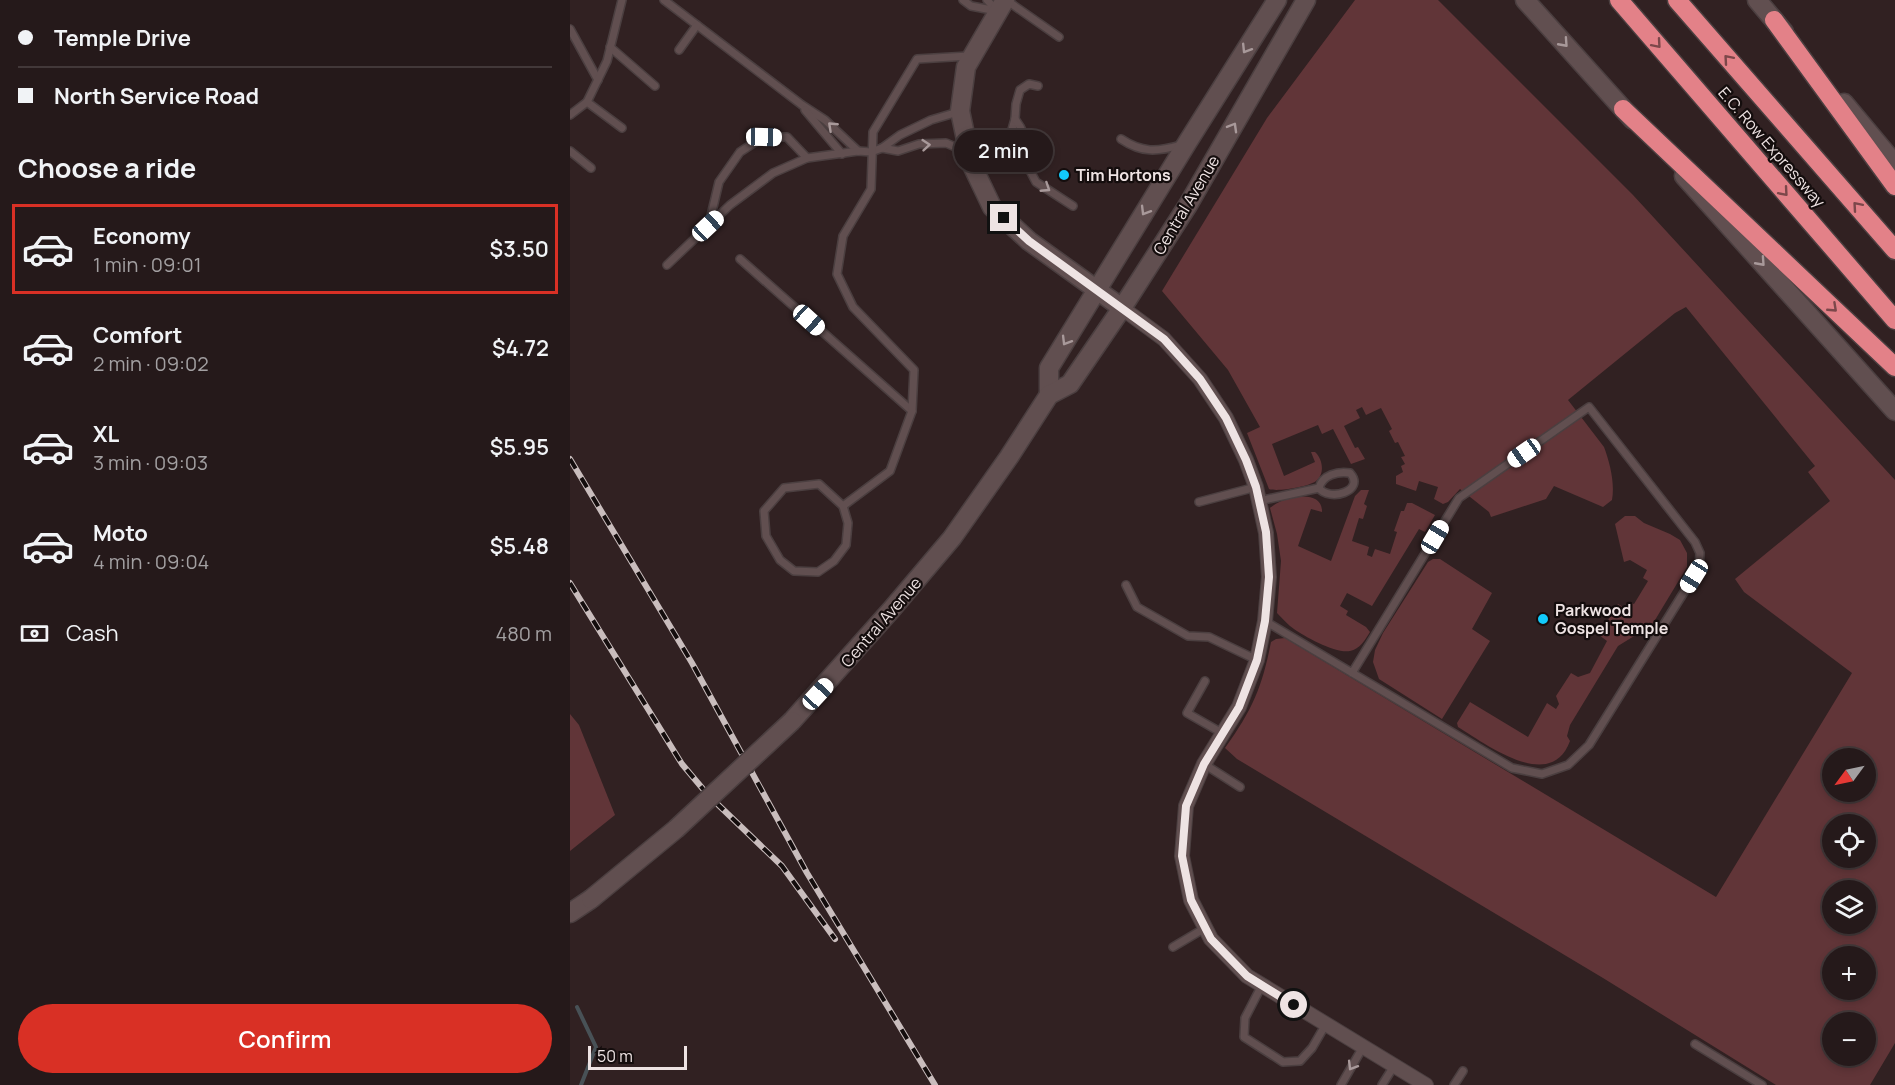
<!DOCTYPE html>
<html lang="en">
<head>
<meta charset="utf-8">
<style>
	body { margin:0; font-family:Manrope,sans-serif; background:#2d2223; color:#f1f3f6; height:100vh; display:flex; flex-direction:column; font-size:22px; white-space:nowrap }
	* { box-sizing:border-box; margin:0 }
	p { font-size:20px; color:#a3a0a2 }
	.icon { flex:none; width:33px; height:33px; fill:none; stroke:currentColor; stroke-width:2; stroke-linecap:round; stroke-linejoin:round }
	.map { position:relative; flex:1; overflow:hidden }
	.details { display:flex; flex-direction:column; background:#25191a; width:570px }
	.details>* { flex:none }
	.guide { display:grid; align-content:center; height:132px; padding:0 18px; background:#25191a }
	.needle { width:39px; rotate:237deg }
	.fabs { position:absolute; left:1252px; top:748px; display:grid; gap:12px }
	.fabs a { display:grid; place-items:center; width:54px; height:54px; border-radius:50%; background:#25191a; box-shadow:0 3px 9px #0003,0 0 0 2px #423839; font-size:30px }
	.scale { position:absolute; left:18px; bottom:15px; width:99px; box-sizing:border-box; padding-left:6px; border:3px solid #eee3e3; border-top:0; font-size:16px; line-height:21px; white-space:nowrap; color:#eee3e3; -webkit-text-stroke:4px #140d0d; paint-order:stroke }
	.end { position:absolute; width:27px; height:27px; margin:-14px; border:8px solid #eee3e3; background:#111; box-shadow:0 0 0 3px #111 }
	.from { border-radius:50% }
	.bubble { position:absolute; height:42px; border-radius:21px; background:#25191a; box-shadow:0 3px 9px #0003,0 0 0 2px #423839; font-size:20px; font-weight:600; line-height:42px; text-align:center }
	.car { position:absolute; width:18px; height:36px; margin:-18px -9px; border-radius:8px; box-shadow:0 0 4px 2px #0007; background:linear-gradient(#fff 24%,#345 0 40%,#fff 0 76%,#345 0 86%,#fff 0) }
	.guide b { display:flex; align-items:center; gap:21px; height:57px; font-size:22px }
	.guide b+b { border-top:2px solid #423839 }
	.guide i { width:15px; height:15px; background:#f1f3f6 }
	ul { padding:0; list-style:none }
	li { display:flex; align-items:center; gap:18px; height:90px; margin:0 12px 9px; padding:0 6px; border:3px solid transparent; border-radius:0px }
	li div { flex:1 }
	li b { display:block; font-size:22px }
	li em { font-style:normal; font-weight:600 }
	li.on { border-color:#d93025 }
	li>.icon { width:54px; height:54px; stroke-width:1.5 }
	h2 { padding:0 18px; font-size:27px; line-height:72px }
	.pay { display:flex; align-items:center; gap:15px; height:66px; padding:0 18px; font-size:22px }
	.pay p { margin-inline-start:auto }
	.primary-button { display:flex; gap:12px; margin-top:auto; padding:12px 18px }
	.primary-button a { flex:1; height:69px; border-radius:36px; background:#d93025; color:#fff; font-size:24px; font-weight:600; line-height:69px; text-align:center }
	main { display:flex; flex:1; min-height:0 }
	.map>svg:first-child { display:block }
</style>
</head>
<body>
<main>
<section class="details">
<div class="guide">
<b><i class="from"></i>Temple Drive</b>
<b><i></i>North Service Road</b>
</div>
<h2>Choose a ride</h2>
<ul>
<li class="on"><svg class="icon" aria-label="car" viewBox="0 0 24 24"><path d="M5 17H2v-5l4-1 3-4h7l3 4 3 1v5h-3M9 17h6M6 11h13"/><circle cx="7" cy="17" r="2"/><circle cx="17" cy="17" r="2"/></svg><div><b>Economy</b><p>1 min · 09:01</p></div><em>$3.50</em></li>
<li><svg class="icon" aria-label="car" viewBox="0 0 24 24"><path d="M5 17H2v-5l4-1 3-4h7l3 4 3 1v5h-3M9 17h6M6 11h13"/><circle cx="7" cy="17" r="2"/><circle cx="17" cy="17" r="2"/></svg><div><b>Comfort</b><p>2 min · 09:02</p></div><em>$4.72</em></li>
<li><svg class="icon" aria-label="car" viewBox="0 0 24 24"><path d="M5 17H2v-5l4-1 3-4h7l3 4 3 1v5h-3M9 17h6M6 11h13"/><circle cx="7" cy="17" r="2"/><circle cx="17" cy="17" r="2"/></svg><div><b>XL</b><p>3 min · 09:03</p></div><em>$5.95</em></li>
<li><svg class="icon" aria-label="car" viewBox="0 0 24 24"><path d="M5 17H2v-5l4-1 3-4h7l3 4 3 1v5h-3M9 17h6M6 11h13"/><circle cx="7" cy="17" r="2"/><circle cx="17" cy="17" r="2"/></svg><div><b>Moto</b><p>4 min · 09:04</p></div><em>$5.48</em></li>
</ul>
<div class="pay"><svg class="icon" aria-label="cash" viewBox="0 0 24 24"><path d="M3 7h18v10H3z"/><circle cx="12" cy="12" r="2"/></svg>Cash<p>480 m</p></div>
<div class="primary-button"><a>Confirm</a></div>
</section>
<div class="map">
<svg width="1325" height="1085" viewBox="0 0 1325 1085">
	<rect width="100%" height="100%" fill="#312122"/>
	<g fill="#613538" fill-rule="evenodd">
		<path d="M 785,0 L 868,0 L 1063,195 L 1325,480 L 1325,1043 L 1300,1085 L 1206,1085 L 1033,978 L 667,759 L 655,748 C 682,710 692,688 701,642 L 706,639 L 715,638 L 1146,897 L 1282,673 L 1174,592 L 1165,579 L 1260,501 L 1238,472 L 1245,466 L 1116,307 L 1105,313 L 998,400 L 1034,447 C 1040,463 1045,483 1042,500 L 1033,507 L 984,486 L 976,499 L 921,517 L 919,512 L 890,489 L 878,502 L 873,504 L 864,499 L 868,487 L 849,481 L 846,491 L 826,484 L 826,476 L 833,472 L 831,466 L 835,464 L 831,457 L 835,456 L 828,442 L 825,443 L 819,431 L 822,429 L 811,408 L 796,415 L 792,407 L 786,410 L 790,418 L 774,426 L 785,448 L 788,447 L 795,459 L 781,464 L 763,429 L 752,434 L 748,425 L 702,444 L 714,476 L 745,462 L 741,452 L 745,452 C 753,459 755,474 746,481 C 738,487 707,492 699,489 L 677,433 L 690,427 L 658,370 L 592,291 L 697,118 ZM 1263,759 L 1296,759 L 1296,792 L 1263,792 ZM 1263,825 L 1296,825 L 1296,858 L 1263,858 ZM 1263,891 L 1296,891 L 1296,924 L 1263,924 ZM 1263,957 L 1296,957 L 1296,990 L 1263,990 ZM 1263,1023 L 1296,1023 L 1296,1056 L 1263,1056 Z"/>
		<path d="M 791,490 L 799,490 L 794,504 L 797,506 L 793,519 L 789,518 L 782,541 L 799,547 L 797,555 L 802,557 L 805,549 L 820,554 L 827,532 L 824,531 L 831,511 L 834,511 L 837,503 L 842,503 L 865,515 L 855,532 L 849,529 L 802,606 L 777,593 L 770,606 L 778,611 L 776,615 L 796,627 L 800,632 C 795,640 790,649 780,651 C 767,654 735,637 724,629 C 718,625 713,619 707,613 L 711,561 L 707,534 L 700,508 C 711,497 753,487 752,512 L 741,509 L 728,546 L 761,561 L 785,496 Z"/>
		<path d="M 1055,516 L 1065,516 L 1074,523 L 1100,534 L 1110,540 L 1117,553 L 1117,567 L 1082,625 L 1048,646 L 1000,725 L 997,736 L 1000,741 C 981,793 917,745 888,727 L 887,723 L 900,702 L 958,737 L 977,703 L 986,709 L 989,704 L 986,696 L 1001,673 L 1008,677 L 1020,673 L 1037,641 L 1029,635 L 1048,604 L 1055,608 L 1059,602 L 1064,604 L 1078,581 L 1073,578 L 1077,570 L 1060,560 L 1054,562 L 1045,524 Z"/>
		<polygon points="863,559 870,559 922,593 902,629 920,641 872,719 809,679 803,662 805,650 813,633 858,562"/>
		<polygon points="0,714 9,725 45,815 0,851"/>
	</g>
	<g fill="none" stroke-linecap="round" stroke-linejoin="round">
		<polyline stroke="#485156" stroke-width="4" points="7,1007 26,1047 11,1085"/>
		<g stroke="#4b3f40" stroke-width="10">
			<g id="service">
				<polyline points="94,0 232,105 255,120 288,151"/>
				<polyline points="393,0 401,6 427,11"/>
				<polyline points="417,0 428,12"/>
				<polyline points="436,0 489,37"/>
				<polyline points="0,29 28,80"/>
				<polyline points="40,47 85,86"/>
				<polyline points="109,50 127,25"/>
				<polyline points="468,86 459,84 450,90 446,104 445,119 441,133 448,156 456,163 466,182 503,206"/>
				<polyline points="17,102 52,128"/>
				<polyline points="235,110 272,154"/>
				<polyline points="0,115 17,102 37,61 52,0"/>
				<path d="M 445,119 C 455,132 459,147 456,163"/>
				<path d="M 551,139 C 572,153 587,152 611,145"/>
				<polyline points="312,148 328,151 349,144 376,143 397,152"/>
				<polyline points="0,151 21,168"/>
				<polyline points="139,224 149,182 170,152 193,137 217,137 237,158"/>
				<polyline points="170,259 342,411"/>
				<polyline points="97,265 160,205 203,173 237,158 288,151 301,152 312,148 330,135 361,120 388,112"/>
				<polygon points="249,484 273,506 278,523 276,545 264,561 248,572 224,571 210,560 196,536 194,511 214,488"/>
				<path d="M 689,501 L 749,488 C 752,475 768,471 780,473 C 796,491 759,502 749,488"/>
				<polyline points="629,502 686,487"/>
				<polyline points="273,506 320,471 342,411 344,370 283,307 267,274 273,236 301,189 303,132 347,59 399,56"/>
				<polyline points="556,585 567,607 618,636 639,637 687,660"/>
				<polyline points="695,621 942,768 972,774 998,765 1019,745 1129,568 1130,553 1125,542 1019,407 889,498 782,673"/>
				<polyline points="635,681 617,713 652,733"/>
				<polyline points="634,764 670,787"/>
				<polyline points="603,947 635,928"/>
				<polyline points="692,985 675,1018 674,1037 713,1062 730,1061 742,1048 756,1024"/>
				<polyline points="1125,1044 1192,1085"/>
				<polyline points="771,1085 793,1047"/>
				<polyline points="812,1085 824,1066"/>
				<polyline points="884,1085 893,1071"/>
			</g>
		</g>
		<g stroke="#4b3f40" stroke-width="16">
			<polyline id="minor" points="552,308 594,339 630,379 656,418 676,460 686,487 696,533 699,577 695,621 687,660 669,707 634,764 616,806 612,856 621,900 641,939 677,976 856,1085"/>
		</g>
		<g stroke="#4b3f40" stroke-width="21">
			<g id="tertiary">
				<polyline points="435,0 396,67 390,111 401,163 422,207 459,241 552,308"/>
				<polyline points="479,395 479,368 617,143 707,0"/>
				<polyline points="222,721 321,610 382,538 439,457 479,395 500,384 552,308 618,205 736,0"/>
				<polyline points="0,913 21,899"/>
			</g>
		</g>
		<g stroke="#4b3f40" stroke-width="21">
			<g id="secondary">
				<polyline points="955,0 1063,120"/>
				<polyline points="1187,0 1214,32"/>
				<polyline points="1274,103 1325,164"/>
				<polyline points="1114,176 1325,411"/>
			</g>
		</g>
		<g stroke="#4b3f40" stroke-width="21">
			<g id="motorway">
				<polyline points="1049,0 1325,320"/>
				<polyline points="1107,0 1325,250"/>
				<polyline points="1204,20 1325,186"/>
				<polyline points="1053,109 1325,367"/>
			</g>
		</g>
		<use href="#service" stroke="#614f50" stroke-width="7"/>
		<use href="#minor" stroke="#614f50" stroke-width="14"/>
		<use href="#tertiary" stroke="#614f50" stroke-width="18"/>
		<use href="#secondary" stroke="#614f50" stroke-width="18"/>
		<use href="#motorway" stroke="#e38188" stroke-width="18"/>
		<g stroke="#c9bdbd" stroke-width="6">
			<g id="rail">
				<polyline points="0,459 122,663 237,873 365,1085"/>
				<polyline points="0,583 112,764 138,795 212,866 265,939"/>
			</g>
		</g>
		<use href="#rail" stroke="#140d0d" stroke-width="4" stroke-dasharray="11" stroke-linecap="butt"/>
		<g stroke="#4b3f40" stroke-width="21" stroke-linecap="butt">
			<polyline id="tertiary-bridge" points="21,899 106,829 222,721"/>
		</g>
		<use href="#tertiary-bridge" stroke="#614f50" stroke-width="18"/>
	</g>
	<defs><path id="oneway-chevron" d="M-2-3.5L2.5 0L-2 3.5" fill="none" stroke-width="1.6" stroke-linecap="round" stroke-linejoin="round" transform="scale(1.5)"/></defs>
	<g stroke="#a8999a">
		<use href="#oneway-chevron" transform="translate(994 43) rotate(48)"/>
		<use href="#oneway-chevron" transform="translate(676 49) rotate(122)"/>
		<use href="#oneway-chevron" transform="translate(262 126) rotate(-137)"/>
		<use href="#oneway-chevron" transform="translate(663 127) rotate(-60)"/>
		<use href="#oneway-chevron" transform="translate(356 145) rotate(-5)"/>
		<use href="#oneway-chevron" transform="translate(476 188) rotate(33)"/>
		<use href="#oneway-chevron" transform="translate(575 211) rotate(121)"/>
		<use href="#oneway-chevron" transform="translate(1191 262) rotate(48)"/>
		<use href="#oneway-chevron" transform="translate(496 341) rotate(121)"/>
		<use href="#oneway-chevron" transform="translate(782 1066) rotate(121)"/>
	</g>
	<g stroke="#7c474a">
		<use href="#oneway-chevron" transform="translate(1087 44) rotate(49)"/>
		<use href="#oneway-chevron" transform="translate(1158 59) rotate(-131)"/>
		<use href="#oneway-chevron" transform="translate(1214 192) rotate(49)"/>
		<use href="#oneway-chevron" transform="translate(1287 206) rotate(-131)"/>
		<use href="#oneway-chevron" transform="translate(1263 308) rotate(43)"/>
	</g>
	<g fill="none" stroke-linecap="round" stroke-linejoin="round">
		<polyline stroke="#eee3e3" stroke-width="8" points="434,218 459,241 594,339 630,379 656,418 676,460 686,487 696,532 699,577 695,621 687,660 669,707 634,764 616,806 612,856 621,900 641,939 677,976 724,1005"/>
	</g>
	<g fill="#12cafb" stroke="#140d0d" stroke-width="2">
		<circle cx="494" cy="175" r="6"/>
		<circle cx="973" cy="619" r="6"/>
	</g>
	<g text-anchor="middle" stroke-width="4.5" stroke-linejoin="round" paint-order="stroke">
		<g font-size="16" fill="#eee3e3" stroke="#140d0d">
			<text transform="translate(1202 147) rotate(49)" y="6">E.C. Row Expressway</text>
			<text transform="translate(616 205) rotate(-59)" y="6">Central Avenue</text>
			<text transform="translate(311 622) rotate(-49)" y="6">Central Avenue</text>
		</g>
		<g font-size="16" font-weight="bold" fill="#eee3e3" stroke="#140d0d" text-anchor="start">
			<text x="506" y="181">Tim Hortons</text>
			<text x="985" y="616">Parkwood<tspan x="985" dy="18">Gospel Temple</tspan></text>
		</g>
	</g>
</svg>
<div class="fabs">
<a><svg class="needle" viewBox="-14 -14 28 28"><path d="M0-13l5 13h-10z" fill="#e53935"/><path d="M0 13l5-13h-10z" fill="#a3a0a2"/></svg></a>
<a><svg class="icon" aria-label="locate" viewBox="0 0 24 24"><circle cx="12" cy="12" r="6"/><path d="M12 2v4M12 18v4M2 12h4M18 12h4"/></svg></a>
<a><svg class="icon" aria-label="layers" viewBox="0 0 24 24"><path d="M12 4l9 5-9 5-9-5zM3 14l9 5 9-5"/></svg></a>
<a>+</a>
<a>−</a>
</div>
<div class="scale">50 m</div>
<i class="end from" style="left:724px;top:1005px"></i>
<i class="end" style="left:434px;top:218px"></i>
<div class="bubble" style="left:384px;top:130px;width:99px">2 min</div>
<i class="car" style="left:194px;top:137px;rotate:91deg"></i>
<i class="car" style="left:138px;top:226px;rotate:47deg"></i>
<i class="car" style="left:239px;top:320px;rotate:132deg"></i>
<i class="car" style="left:954px;top:453px;rotate:235deg"></i>
<i class="car" style="left:865px;top:537px;rotate:31deg"></i>
<i class="car" style="left:1124px;top:576px;rotate:212deg"></i>
<i class="car" style="left:248px;top:694px;rotate:43deg"></i>
</div>
</main>
</body>
</html>
